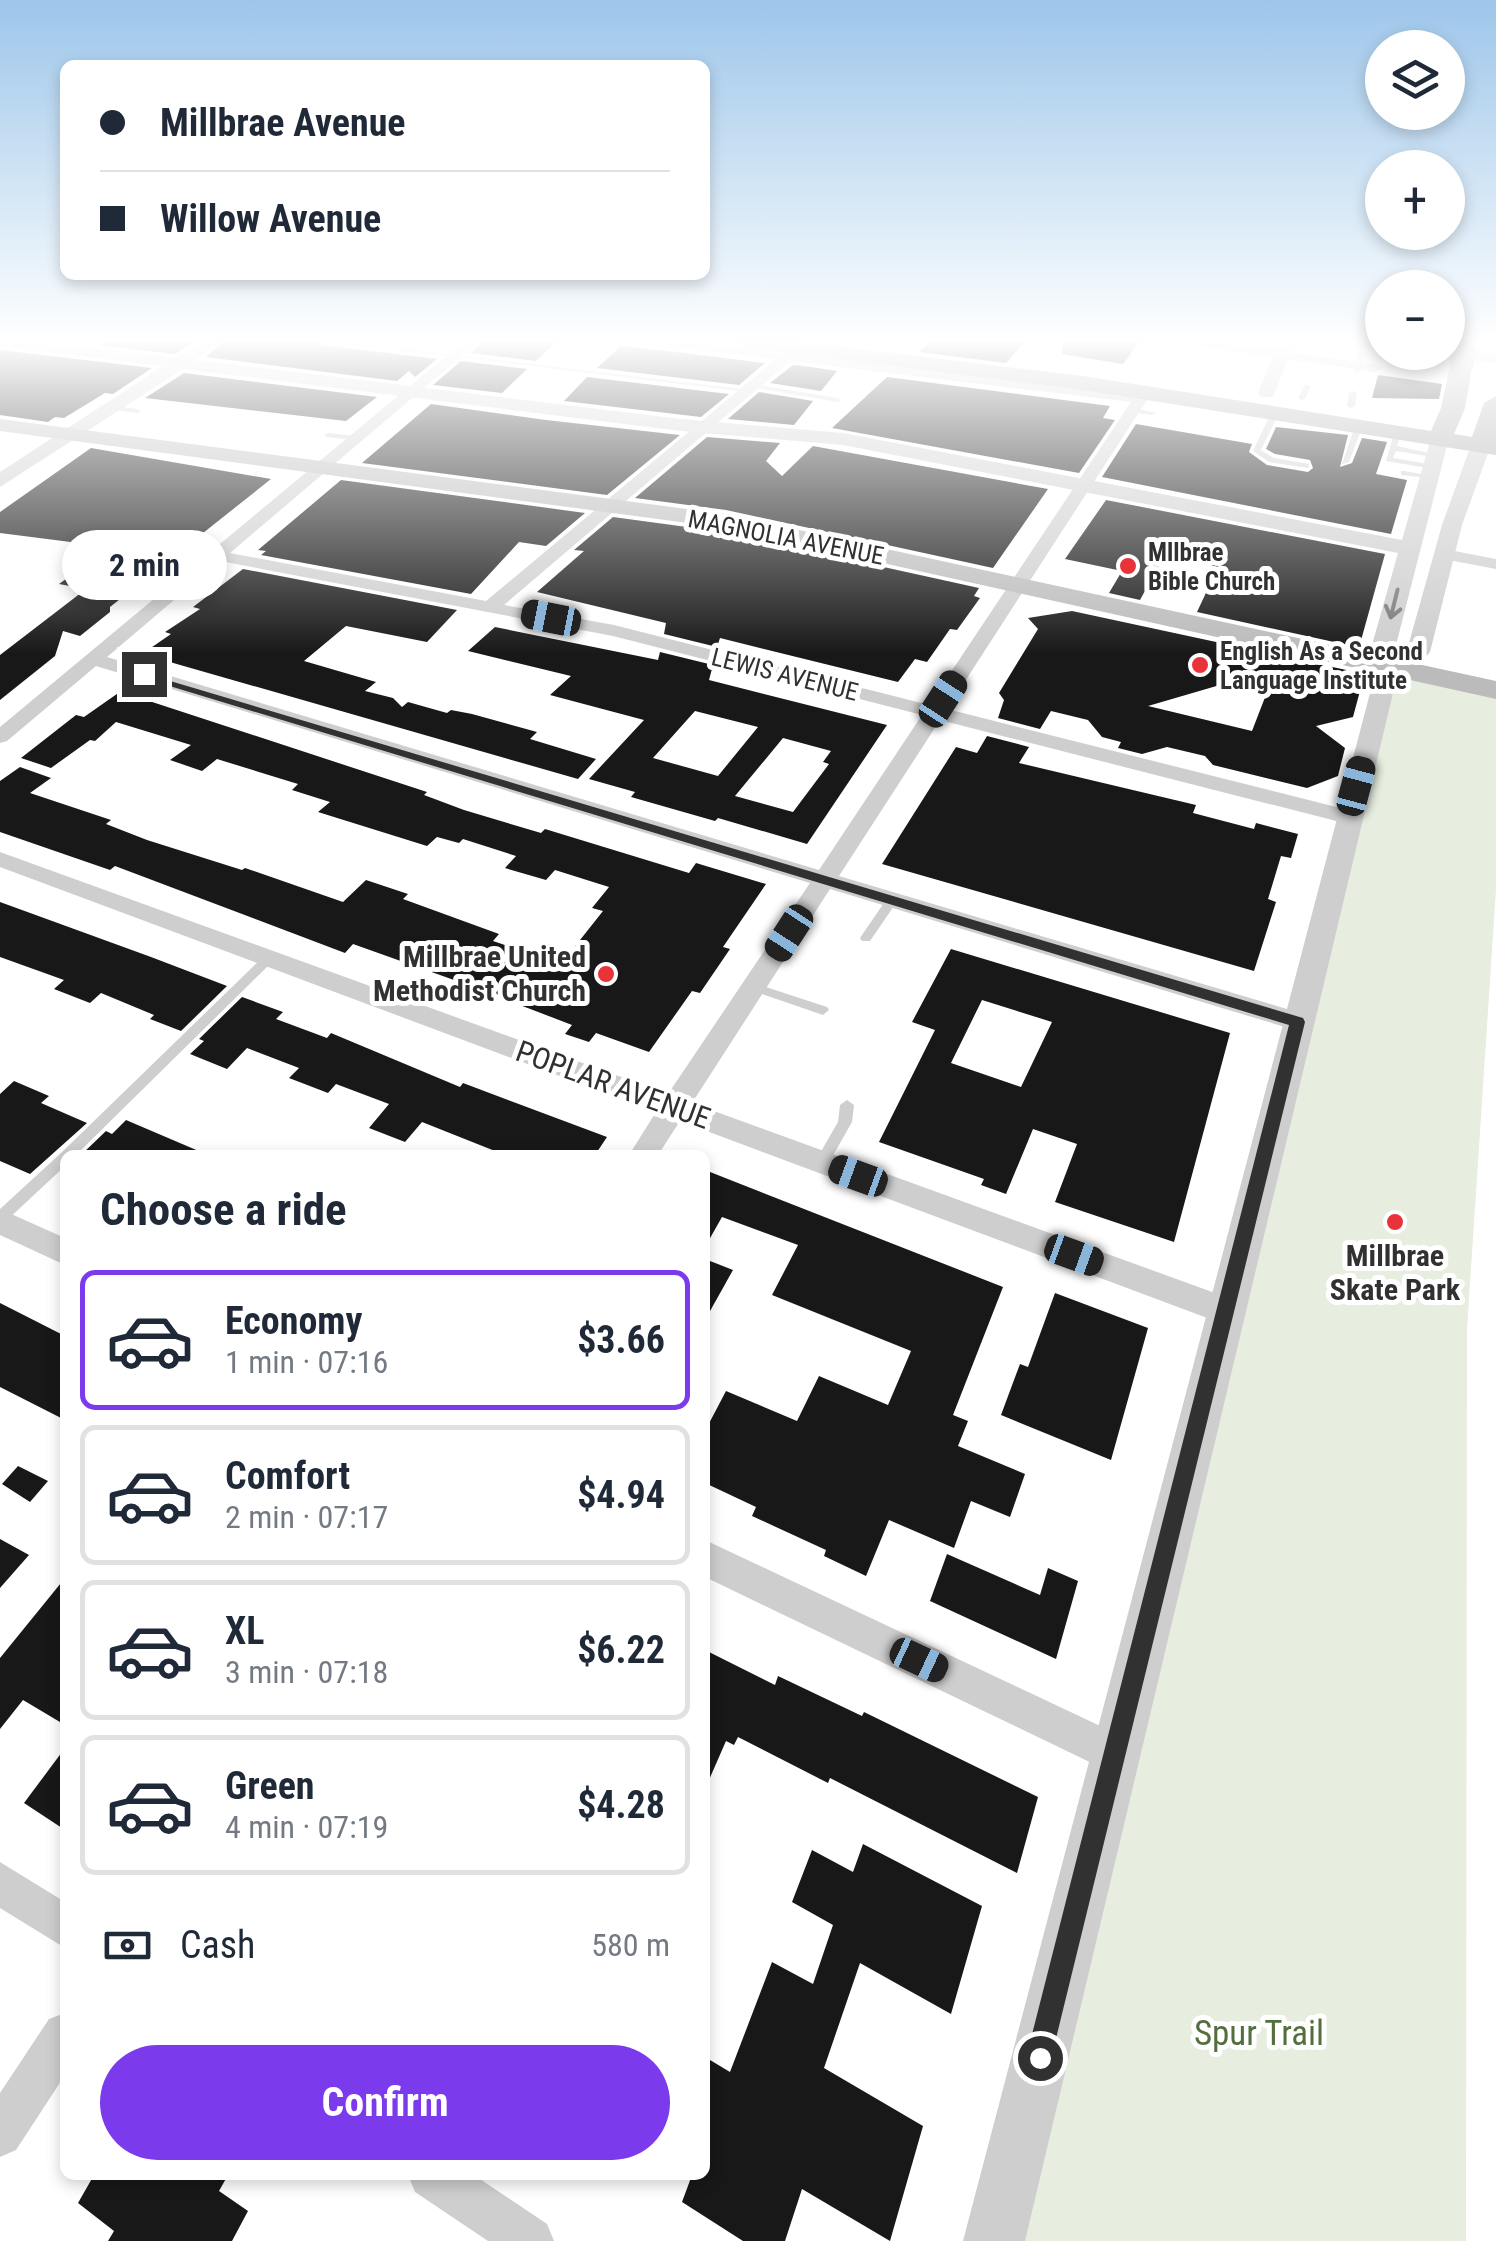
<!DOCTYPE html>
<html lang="en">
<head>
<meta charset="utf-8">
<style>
	body { margin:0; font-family:"Roboto Condensed",sans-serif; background:#f2f2f3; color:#1f2937; height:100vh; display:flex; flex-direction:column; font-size:38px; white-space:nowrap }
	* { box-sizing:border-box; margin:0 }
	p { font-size:32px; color:#747a83 }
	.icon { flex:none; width:55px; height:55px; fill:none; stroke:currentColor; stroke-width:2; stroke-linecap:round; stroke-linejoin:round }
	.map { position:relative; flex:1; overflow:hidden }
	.side { position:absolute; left:60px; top:1150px; width:650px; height:1030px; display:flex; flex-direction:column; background:#fff; border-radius:15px; box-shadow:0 5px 15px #0003 }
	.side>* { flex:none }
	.banner { position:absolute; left:60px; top:60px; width:650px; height:220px; border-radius:15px; box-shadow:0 5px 15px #0003; display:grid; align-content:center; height:220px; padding:0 40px; background:#fff }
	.buttons { position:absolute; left:1365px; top:30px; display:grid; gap:20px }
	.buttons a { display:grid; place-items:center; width:100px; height:100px; border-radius:50%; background:#fff; box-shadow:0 5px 15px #0003; font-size:50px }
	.end { position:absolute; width:45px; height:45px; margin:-22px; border:12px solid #313131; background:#fff; box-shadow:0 0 0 5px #fff }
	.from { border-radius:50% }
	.bubble { position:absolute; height:70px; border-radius:35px; background:#fff; box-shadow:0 5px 15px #0003; font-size:32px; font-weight:700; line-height:70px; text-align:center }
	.car { position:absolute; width:30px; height:60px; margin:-30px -15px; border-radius:12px; box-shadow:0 0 8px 2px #0007; background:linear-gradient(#222 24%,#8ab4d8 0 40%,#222 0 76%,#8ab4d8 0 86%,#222 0) }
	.banner b { display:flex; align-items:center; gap:35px; height:95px; font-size:38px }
	.banner b+b { border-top:2px solid #e0e1e3 }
	.banner i { width:25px; height:25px; background:#1f2937 }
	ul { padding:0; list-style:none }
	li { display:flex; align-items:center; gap:30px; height:140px; margin:0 20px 15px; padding:0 20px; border:5px solid #e0e1e3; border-radius:15px }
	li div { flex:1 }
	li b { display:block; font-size:38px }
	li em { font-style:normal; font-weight:700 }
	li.on { border-color:#7c3aed }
	li>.icon { width:90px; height:90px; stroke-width:1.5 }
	h2 { padding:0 40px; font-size:45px; line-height:120px }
	.pay { display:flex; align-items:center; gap:25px; height:110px; padding:0 40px; font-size:38px }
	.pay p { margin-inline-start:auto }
	.action { display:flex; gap:20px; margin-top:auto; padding:20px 40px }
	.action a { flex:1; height:115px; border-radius:60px; background:#7c3aed; color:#fff; font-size:40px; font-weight:700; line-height:115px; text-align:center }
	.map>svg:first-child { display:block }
</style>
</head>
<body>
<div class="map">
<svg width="1496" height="2241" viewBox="0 0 1496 2241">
	<rect width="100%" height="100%" fill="#fff"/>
	<polygon fill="#e7eee0" points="1386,667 1496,690 1496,890 1467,1329 1466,2241 994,2241"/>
	<g fill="#181818" fill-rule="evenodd">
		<polygon points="106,341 196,341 175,354 99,345"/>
		<polygon points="224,341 318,341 322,345 437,359 415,377 409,371 397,381 206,357"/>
		<polygon points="483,341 557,341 536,361 471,353"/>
		<polygon points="931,341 1025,341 1006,363 919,352"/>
		<polygon points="1064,341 1140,341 1123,364 1062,354"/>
		<polygon points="621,346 684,353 765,363 739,385 597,368"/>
		<polygon points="0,350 35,354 152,368 113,394 105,393 64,418 55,417 48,422 0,415"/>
		<polygon points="461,361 527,369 502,393 433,385"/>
		<polygon points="793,365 804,366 837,371 821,391 770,383"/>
		<polygon points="184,373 377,397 346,421 145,398"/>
		<polygon points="1378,375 1442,384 1439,399 1372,398"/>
		<polygon points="587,377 729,394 701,417 564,401"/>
		<polygon points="887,377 1110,406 1103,418 1115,420 1079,473 832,428"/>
		<polygon points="759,392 813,401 794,425 728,419"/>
		<polygon points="431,404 546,420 680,435 607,495 362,463"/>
		<polygon points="1136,424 1252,444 1249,452 1267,465 1308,472 1313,468 1310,460 1275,454 1266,449 1276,427 1348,435 1340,467 1352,463 1362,438 1387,442 1376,474 1407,480 1391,534 1102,477"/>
		<polygon points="707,437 780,443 766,461 782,476 813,446 1048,489 993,568 726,510 635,498"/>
		<polygon points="91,448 271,479 110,607 110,612 80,636 63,631 55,656 0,700 0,655 86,589 59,584 110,547 0,533 0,512"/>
		<polygon points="341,480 585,513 546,546 519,542 471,594 261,555 266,551 258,550"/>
		<polygon points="1106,500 1385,554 1360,644 1357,647 1197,612 1218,567 1164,556 1140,600 1109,593 1122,571 1065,559"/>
		<polygon points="613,517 724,532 979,588 974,596 980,598 957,630 950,629 927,662 915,659 898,682 720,638 717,647 664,634 666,623 537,592 584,551 574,550"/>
		<polygon points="243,569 457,610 427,642 346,626 304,661 376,682 365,691 393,698 402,707 408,702 447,713 451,710 472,714 537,732 530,739 596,759 578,779 142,654 171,634 165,632 200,609 193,607"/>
		<path d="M 1072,611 L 1351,671 L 1348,682 L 1360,691 L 1353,717 L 1316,726 L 1345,748 L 1338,776 L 1307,788 L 1213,765 L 1205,756 L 1167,747 L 1142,754 L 1118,748 L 1121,742 L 1102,737 L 1088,720 L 1051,711 L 1040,729 L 998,718 L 1004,700 L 999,693 L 1038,629 L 1028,618 ZM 1237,680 L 1269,687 L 1252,731 L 1148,706 Z"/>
		<path d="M 495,627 L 658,660 L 660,652 L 713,665 L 709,680 L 887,725 L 807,844 L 718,818 L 715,821 L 631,797 L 635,792 L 589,779 L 644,720 L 550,695 L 571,676 L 468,651 ZM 695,711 L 758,727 L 718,776 L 653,758 ZM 783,738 L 831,751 L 823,762 L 829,764 L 793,812 L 735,796 Z"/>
		<polygon points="134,682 152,687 140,698 427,792 424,795 464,810 541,833 545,829 689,873 696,863 766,884 723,947 730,949 700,993 692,991 649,1052 596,1033 589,1042 565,1034 572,1025 468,985 353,944 345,953 115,866 110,870 0,832 0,781 20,767 51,778 30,793 111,820 106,824 147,840 242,870 245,868 343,902 366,880 408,894 403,899 499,934 493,941 561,964 603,911 592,908 609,887 555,870 546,880 505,868 516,856 463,839 459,843 437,837 427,846 318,812 330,802 292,790 298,784 217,759 202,771 170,760 191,745 116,722 95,741 90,740 51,768 21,758 76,715 84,717"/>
		<polygon points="987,736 1029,747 1019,763 1196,805 1193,813 1254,829 1256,823 1298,834 1291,858 1281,856 1268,899 1276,902 1254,971 882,864 956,747 977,753"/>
		<polygon points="0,902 151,957 227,986 181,1031 150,1019 154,1015 101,993 90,1003 54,989 64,980 0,957"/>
		<path d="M 951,949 L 1230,1033 L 1174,1242 L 1055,1202 L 1077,1144 L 1033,1129 L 1006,1194 L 981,1185 L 984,1179 L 879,1142 L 935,1030 L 912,1022 ZM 982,1000 L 1052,1022 L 1021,1087 L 951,1063 Z"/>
		<polygon points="242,997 283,1012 276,1019 327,1038 331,1033 460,1087 463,1083 607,1137 595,1155 505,1155 422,1122 405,1142 369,1128 389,1104 336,1084 328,1093 289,1078 299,1068 247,1048 227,1069 190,1054 204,1041 199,1039"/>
		<polygon points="14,1081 49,1096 41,1103 87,1123 30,1174 0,1161 0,1094"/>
		<polygon points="126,1120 208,1155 81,1155 106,1131 112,1134"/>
		<polygon points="705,1170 1003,1287 953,1415 968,1421 958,1446 1025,1474 1010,1517 971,1501 954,1548 889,1520 866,1576 824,1556 826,1550 752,1516 756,1507 705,1483 705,1431 726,1391 797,1421 819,1376 888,1405 911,1351 772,1295 798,1245 722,1217 705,1247"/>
		<polygon points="705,1259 733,1270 705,1320"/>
		<polygon points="1055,1293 1148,1328 1111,1460 1001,1415 1020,1364 1028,1367"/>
		<polygon points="0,1303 65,1336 65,1420 0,1387"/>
		<polygon points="18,1466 48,1481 30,1502 2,1484"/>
		<polygon points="0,1539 29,1555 0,1588"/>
		<polygon points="947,1554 1040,1595 1048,1568 1078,1581 1056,1659 930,1601"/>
		<polygon points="65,1578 65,1725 23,1700 0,1729 0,1658"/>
		<polygon points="705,1650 775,1685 778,1676 862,1716 864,1712 1038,1797 1017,1873 830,1778 828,1783 738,1737 734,1745 726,1741 705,1789"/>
		<polygon points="65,1748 65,1830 24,1803"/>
		<polygon points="863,1844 982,1906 951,2014 860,1963 824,2068 923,2126 890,2241 802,2189 785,2241 743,2241 682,2202 692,2175 705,2175 705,2057 730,2072 772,1962 813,1984 833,1925 792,1902 812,1850 853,1872"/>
		<polygon points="94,2175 228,2175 219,2191 248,2211 232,2241 108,2241 114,2231 78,2203"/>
	</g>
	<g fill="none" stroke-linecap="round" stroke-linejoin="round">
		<g fill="#cecece" fill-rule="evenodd">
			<polygon points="322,341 339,341 750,390 747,392"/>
			<polygon points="603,341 610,341 604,345 601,343"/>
			<polygon points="915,341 921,341 913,349 909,349"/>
			<polygon points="1360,352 1363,354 1360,371 1357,373 1354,371 1357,354"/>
			<polygon points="753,384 838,398 842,400 838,402 751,387"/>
			<polygon points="1305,385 1310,386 1306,398 1302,400 1298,398"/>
			<polygon points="1353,391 1357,393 1355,406 1351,408 1347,406 1349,393"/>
			<polygon points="109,405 137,409 141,411 137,413 106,409 105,407"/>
			<polygon points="1133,408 1156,413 1152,415 1130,412 1130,408"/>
			<polygon points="1276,409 1280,411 1261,450 1274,458 1309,464 1309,468 1269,462 1253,451 1272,411"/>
			<polygon points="1356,423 1363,425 1349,462 1342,464"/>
			<polygon points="1395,430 1402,432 1397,446 1438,455 1434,457 1396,451 1393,458 1434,465 1434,469 1386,461"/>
			<polygon points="329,433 356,436 360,438 356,440 326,437 325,435"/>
			<polygon points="1404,471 1432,476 1428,478 1401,475 1401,471"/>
			<polygon points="892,896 898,900 896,903 870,941 862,941 860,938 862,935 888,897"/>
			<polygon points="269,954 275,958 273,961 76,1155 65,1155 65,1166 5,1222 0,1224 0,1209 61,1153 265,955"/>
			<polygon points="754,983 827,1007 829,1010 823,1015 750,990 748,987 750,984"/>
			<polygon points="847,1100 854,1105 852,1122 827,1166 817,1166 815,1162 838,1122 840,1105"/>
		</g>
		<g fill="#cecece" fill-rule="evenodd">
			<path d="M 464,341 L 479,341 L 230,553 L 486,601 L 776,359 L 656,345 L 650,341 L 686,341 L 784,352 L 794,347 L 801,351 L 798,354 L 1136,394 L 1140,389 L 1150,389 L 1152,392 L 947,709 L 1356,812 L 1359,817 L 1348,824 L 940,720 L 839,876 L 1307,1015 L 1311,1022 L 1307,1029 L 1298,1031 L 830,889 L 692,1103 L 1237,1301 L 1242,1311 L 1237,1321 L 1226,1325 L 680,1121 L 658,1155 L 629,1155 L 656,1112 L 0,867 L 0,852 L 668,1094 L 810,883 L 96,666 L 7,741 L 0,743 L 0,727 ZM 790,361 L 1131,402 L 929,705 L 614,625 L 504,605 ZM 220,561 L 613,636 L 922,715 L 819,870 L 107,657 Z"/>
			<polygon points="1165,341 1199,341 1375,364 1382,368 1375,372"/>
			<polygon points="1444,549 1496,559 1496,569 1438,558 1436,554"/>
			<polygon points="0,1209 65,1238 65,1265 0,1235"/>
			<polygon points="705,1540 1130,1740 1136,1754 1130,1768 1116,1774 1102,1768 705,1577"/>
			<polygon points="0,1862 65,1902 65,1948 0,1908"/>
			<polygon points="65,2013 65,2075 16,2150 0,2157 0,2093 49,2019"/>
			<polygon points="408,2175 474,2175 547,2224 554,2241 488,2241 415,2192"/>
		</g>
		<g fill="#cecece" fill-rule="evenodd">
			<polygon points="0,341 38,341 176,358 202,341 221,341 196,360 681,419 843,433 1402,540 1431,438 1440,432 1449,438 1396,645 1397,657 1407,650 1442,525 1471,445 1481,439 1491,445 1462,525 1430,652 1417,667 1398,672 1025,2241 963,2241 1374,678 1372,645 1398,553 843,445 681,431 183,369 0,487 0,472 163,366 0,346"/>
			<polygon points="1284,341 1300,341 1289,356 1273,397 1261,397 1258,393 1273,356"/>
			<polygon points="1356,341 1382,341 1382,348 1358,345"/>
			<polygon points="1448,347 1496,353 1496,363 1442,356 1440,352 1448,352"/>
		</g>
		<polygon fill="#bbb" fill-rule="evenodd" points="0,419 725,514 1496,681 1496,699 725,528 0,431"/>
		<polygon fill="#a9a9a9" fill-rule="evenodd" points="734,341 793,341 1083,376 1431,431 1441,408 1451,362 1462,355 1473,362 1465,408 1454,434 1472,437 1484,403 1496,396 1496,455 1083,390 744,347"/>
		<polyline stroke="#a9a9a9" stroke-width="24" points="1462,362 1464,352"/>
	</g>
	<defs><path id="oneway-shaft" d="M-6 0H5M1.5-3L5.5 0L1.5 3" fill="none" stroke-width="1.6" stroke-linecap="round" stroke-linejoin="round" transform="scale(2.5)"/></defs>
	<use stroke="#787878" href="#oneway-shaft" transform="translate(1394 604) rotate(104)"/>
	<linearGradient id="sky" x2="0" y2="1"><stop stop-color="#9dc6ea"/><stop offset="0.52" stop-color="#fff"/><stop offset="1" stop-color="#fff" stop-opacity="0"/></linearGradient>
	<rect width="1496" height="654" fill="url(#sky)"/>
	<polygon fill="#313131" points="140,672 1303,1018 1305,1022 1049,2067 1040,2071 1030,2067 1026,2058 1289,1025 140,677"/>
	<g fill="#e9333a" stroke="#fff" stroke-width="4">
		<circle cx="1128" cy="566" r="10"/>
		<circle cx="1200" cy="665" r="10"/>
		<circle cx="606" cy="974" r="10"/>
		<circle cx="1395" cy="1222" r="10"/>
	</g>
	<g text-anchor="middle" stroke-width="10" stroke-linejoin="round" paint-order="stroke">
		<g font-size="25" fill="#313131" stroke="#fff">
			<text transform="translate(786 537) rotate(11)" y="9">MAGNOLIA AVENUE</text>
			<text transform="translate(785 674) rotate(14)" y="9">LEWIS AVENUE</text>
		</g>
		<g font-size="25" font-weight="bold" fill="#313131" stroke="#fff" text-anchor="start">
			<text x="1148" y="561">Mllbrae<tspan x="1148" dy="29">Bible Church</tspan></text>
			<text x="1220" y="660">English As a Second<tspan x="1220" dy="29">Language Institute</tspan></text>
		</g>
		<g font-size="30" font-weight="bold" fill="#313131" stroke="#fff" text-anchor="end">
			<text x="586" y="967">Millbrae United<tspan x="586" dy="34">Methodist Church</tspan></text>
			<text x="1395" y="1266" text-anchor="middle">Millbrae<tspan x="1395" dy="34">Skate Park</tspan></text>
		</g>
		<g font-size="30" fill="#313131" stroke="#fff">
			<text transform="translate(613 1085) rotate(20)" y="10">POPLAR AVENUE</text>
		</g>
		<g font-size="35" fill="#536f3d" stroke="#fff">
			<text x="1259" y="2045">Spur Trail</text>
		</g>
	</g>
</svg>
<div class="buttons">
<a><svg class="icon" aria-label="layers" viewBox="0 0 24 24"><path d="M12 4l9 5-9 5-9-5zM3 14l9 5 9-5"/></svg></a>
<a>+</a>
<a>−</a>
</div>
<i class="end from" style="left:1040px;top:2058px"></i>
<i class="end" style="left:144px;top:674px"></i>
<div class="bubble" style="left:62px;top:530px;width:165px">2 min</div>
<i class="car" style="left:551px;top:618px;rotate:281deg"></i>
<i class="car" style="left:943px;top:699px;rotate:33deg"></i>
<i class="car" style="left:1356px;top:786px;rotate:15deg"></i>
<i class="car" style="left:789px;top:933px;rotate:213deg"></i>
<i class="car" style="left:858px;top:1176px;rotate:290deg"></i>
<i class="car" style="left:1074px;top:1255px;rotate:110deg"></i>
<i class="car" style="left:919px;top:1660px;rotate:115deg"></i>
<div class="banner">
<b><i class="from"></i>Millbrae Avenue</b>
<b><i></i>Willow Avenue</b>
</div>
<section class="side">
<h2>Choose a ride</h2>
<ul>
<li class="on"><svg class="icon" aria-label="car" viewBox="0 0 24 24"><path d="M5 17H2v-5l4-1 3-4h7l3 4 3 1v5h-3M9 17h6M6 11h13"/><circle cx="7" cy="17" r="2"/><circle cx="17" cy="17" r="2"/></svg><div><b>Economy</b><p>1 min · 07:16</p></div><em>$3.66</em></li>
<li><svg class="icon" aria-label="car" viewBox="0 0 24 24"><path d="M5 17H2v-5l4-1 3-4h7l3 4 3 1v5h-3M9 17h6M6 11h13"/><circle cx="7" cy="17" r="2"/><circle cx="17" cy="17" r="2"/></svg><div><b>Comfort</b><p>2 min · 07:17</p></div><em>$4.94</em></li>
<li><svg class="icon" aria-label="car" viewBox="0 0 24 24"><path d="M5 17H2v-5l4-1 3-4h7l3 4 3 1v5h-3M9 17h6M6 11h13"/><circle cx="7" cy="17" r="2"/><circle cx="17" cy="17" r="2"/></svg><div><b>XL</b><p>3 min · 07:18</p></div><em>$6.22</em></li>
<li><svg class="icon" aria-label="car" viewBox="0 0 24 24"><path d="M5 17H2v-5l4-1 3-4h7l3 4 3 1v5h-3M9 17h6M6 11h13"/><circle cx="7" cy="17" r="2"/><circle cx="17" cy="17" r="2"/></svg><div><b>Green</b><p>4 min · 07:19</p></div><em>$4.28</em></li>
</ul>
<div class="pay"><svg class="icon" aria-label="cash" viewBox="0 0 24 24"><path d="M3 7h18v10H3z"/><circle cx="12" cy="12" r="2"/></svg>Cash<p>580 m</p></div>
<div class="action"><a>Confirm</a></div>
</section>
</div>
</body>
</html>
